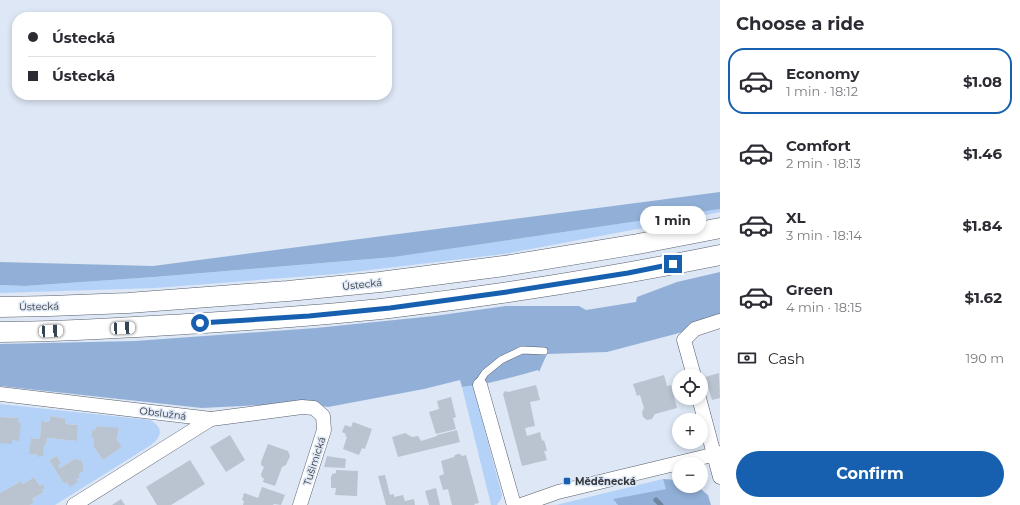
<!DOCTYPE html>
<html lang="en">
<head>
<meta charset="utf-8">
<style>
	body { margin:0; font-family:Montserrat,sans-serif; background:#f2f2f3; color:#2b2b33; height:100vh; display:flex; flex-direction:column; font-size:15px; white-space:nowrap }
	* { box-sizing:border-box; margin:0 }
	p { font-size:13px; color:#7c7c81 }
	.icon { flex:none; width:22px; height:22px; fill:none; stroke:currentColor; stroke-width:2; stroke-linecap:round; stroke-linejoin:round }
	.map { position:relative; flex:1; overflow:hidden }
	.drawer { display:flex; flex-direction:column; background:#fff; width:300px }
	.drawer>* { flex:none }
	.guide { position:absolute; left:12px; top:12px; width:380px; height:88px; border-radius:16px; box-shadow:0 2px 6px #0003; display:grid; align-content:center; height:88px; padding:0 16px; background:#fff }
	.controls { position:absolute; left:672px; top:369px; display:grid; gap:8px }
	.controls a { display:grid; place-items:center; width:36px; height:36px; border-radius:50%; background:#fff; box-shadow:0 2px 6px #0003; font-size:20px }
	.end { position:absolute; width:18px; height:18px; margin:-9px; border:5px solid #1660af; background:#fff; box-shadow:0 0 0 2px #fff }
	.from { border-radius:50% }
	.bubble { position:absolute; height:28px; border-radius:14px; background:#fff; box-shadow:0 2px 6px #0003; font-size:13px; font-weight:700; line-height:28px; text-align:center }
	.car { position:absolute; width:12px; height:24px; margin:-12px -6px; border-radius:5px; box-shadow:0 0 3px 1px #0007; background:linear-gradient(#fff 24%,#345 0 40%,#fff 0 76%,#345 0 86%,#fff 0) }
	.guide b { display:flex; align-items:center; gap:14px; height:38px; font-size:15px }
	.guide b+b { border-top:1px solid #e1e1e2 }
	.guide i { width:10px; height:10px; background:#2b2b33 }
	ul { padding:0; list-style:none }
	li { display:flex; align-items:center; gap:12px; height:66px; margin:0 8px 6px; padding:0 8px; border:2px solid transparent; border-radius:16px }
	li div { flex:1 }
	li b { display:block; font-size:15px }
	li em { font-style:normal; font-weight:700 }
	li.on { border-color:#1660af }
	li>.icon { width:36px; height:36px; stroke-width:1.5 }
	h2 { padding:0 16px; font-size:18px; line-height:48px }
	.pay { display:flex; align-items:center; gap:10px; height:44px; padding:0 16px; font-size:15px }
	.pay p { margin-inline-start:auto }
	.action { display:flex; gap:8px; margin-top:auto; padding:8px 16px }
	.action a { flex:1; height:46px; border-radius:24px; background:#1660af; color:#fff; font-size:16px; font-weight:700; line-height:46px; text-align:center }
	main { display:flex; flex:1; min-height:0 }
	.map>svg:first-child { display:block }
</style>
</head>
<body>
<main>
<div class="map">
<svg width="720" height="505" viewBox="0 0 720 505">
	<rect width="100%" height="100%" fill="#dde7f5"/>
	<g fill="#b4d2f8" fill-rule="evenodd">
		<polygon points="720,209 720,212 664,224 504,254 336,274 155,288 0,293 0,285 25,286 154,277 394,257"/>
		<polygon points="473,386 502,495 501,499 497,505 491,505 462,387"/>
		<path d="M 0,404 L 150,420 C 163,427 163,436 151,445 L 55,505 L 30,505 L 34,502 L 32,499 L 44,492 L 42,490 L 44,488 L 42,485 L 40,486 L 34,477 L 23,484 L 21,481 L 0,493 L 0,443 L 12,443 L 12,440 L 21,423 L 18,422 L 18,418 L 0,417 ZM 50,416 L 63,418 L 66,420 L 65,424 L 78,425 L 77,441 L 47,438 L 46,445 L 44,445 L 38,457 L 38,455 L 30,454 L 31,438 L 40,439 L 41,421 L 49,422 ZM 96,426 L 119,429 L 117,440 L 122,447 L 103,460 L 93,446 L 94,438 L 91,437 L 92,430 L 95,430 ZM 57,456 L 61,463 L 58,465 L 60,468 L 76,458 L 77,460 L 81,460 L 84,466 L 83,469 L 84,471 L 79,474 L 80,477 L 76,480 L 77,482 L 67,482 L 64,484 L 49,460 Z"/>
		<polygon points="663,479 667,489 614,499 618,505 556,505"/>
	</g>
	<g fill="#92b0d7">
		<polygon points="720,192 720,209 394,257 154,277 25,286 0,285 0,262 153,266"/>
		<path d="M 720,272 L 720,315 L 689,325 L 683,332 L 607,352 L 547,354 L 539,372 L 538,370 C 513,377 487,385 462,387 L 460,380 L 424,389 L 328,407 L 304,403 L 202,408 L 0,386 L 0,344 L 135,341 L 316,328 L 434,316 L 506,306 L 579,306 L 586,310 L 636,302 L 637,297 L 677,282 Z"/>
		<polygon points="663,479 679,480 679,486 697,486 708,495 711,505 618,505 613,499 666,489"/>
	</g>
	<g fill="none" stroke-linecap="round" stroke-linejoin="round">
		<polyline stroke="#6e85a1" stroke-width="5" points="656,500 661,505"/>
	</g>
	<g fill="#bac4d1">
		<polygon points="719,373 720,398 712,400 705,377"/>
		<polygon points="664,375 667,386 671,385 677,408 655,414 652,419 647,420 643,417 642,412 644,408 640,395 637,396 633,384"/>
		<polygon points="536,385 540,400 530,402 535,426 525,428 527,436 540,432 542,441 544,440 547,451 544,451 547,460 522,466 503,394 505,391 508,392"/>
		<polygon points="451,397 456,417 453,418 456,429 436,434 429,412 439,409 437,401"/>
		<polygon points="50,416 63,418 66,420 65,424 78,425 77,441 47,438 46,445 44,445 43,456 38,457 38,455 29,454 31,438 40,439 41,421 49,422"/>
		<polygon points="0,417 19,418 18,422 21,423 19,441 12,440 12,444 0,443"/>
		<polygon points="353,422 372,429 365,449 362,448 359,455 343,449 347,437 345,436 346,434 342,432 345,425 351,427"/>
		<polygon points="96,426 119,428 117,440 122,447 103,460 93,446 94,438 91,437 92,430 95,430"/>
		<polygon points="457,430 460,442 398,457 392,437 405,433 412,437 418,436 421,441 437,436 437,435"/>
		<polygon points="230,435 245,460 226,472 210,447"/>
		<polygon points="268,444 288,451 290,456 286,465 282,467 275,486 263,482 264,478 262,478 261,474 264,467 261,465 261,462"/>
		<polygon points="458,454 460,454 462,456 466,455 479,503 474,504 475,505 452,505 448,489 443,490 439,476 444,474 441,461 454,457 455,455"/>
		<polygon points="57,456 61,463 58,465 60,468 76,458 77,460 81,460 84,466 83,469 84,471 79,474 80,477 76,480 78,482 70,487 67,482 64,484 49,460"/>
		<polygon points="327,456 346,459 345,468 324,467"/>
		<polygon points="190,460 205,484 171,505 157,505 146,487"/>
		<polygon points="336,470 358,471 357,496 335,495 336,488 331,488 331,476 332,476 332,474 336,473"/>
		<polygon points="385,475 390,495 394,494 394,497 403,495 405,501 414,499 415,505 386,505 378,476"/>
		<polygon points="34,477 40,486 42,484 45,488 42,490 44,492 32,499 34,502 30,505 0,505 0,493 21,481 23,484"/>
		<polygon points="262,487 285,495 281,505 274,504 273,505 243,505 244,501 242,500 244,493 258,498"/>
		<polygon points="436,488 440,505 429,505 425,491"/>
		<polygon points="121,499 125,505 112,505"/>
	</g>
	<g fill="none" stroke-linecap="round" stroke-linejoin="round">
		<g stroke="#575f6b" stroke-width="8">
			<polyline id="service" points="479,382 485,373 501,360 522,350 544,351"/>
		</g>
		<g stroke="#575f6b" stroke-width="15">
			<g id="minor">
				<polyline points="694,376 684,340 695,329 720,321"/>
				<polyline points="480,385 514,505"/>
				<polyline points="0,394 211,419 302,407 314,408 323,416 324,430 300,505"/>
				<polyline points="699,398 720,477"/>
				<polyline points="74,505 211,419"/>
				<polyline points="521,505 558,492 720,453"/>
			</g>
		</g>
		<g stroke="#575f6b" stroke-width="21">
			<g id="secondary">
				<polyline points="0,307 50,306 128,303 288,291 380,282 504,266 638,244 720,228"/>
				<path d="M 0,332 C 68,332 136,327 204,323 C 266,319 327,315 389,308 C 500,295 611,277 720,255"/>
			</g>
		</g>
		<use href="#service" stroke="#fff" stroke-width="7"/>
		<use href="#minor" stroke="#fff" stroke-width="14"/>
		<use href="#secondary" stroke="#fff" stroke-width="20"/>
	</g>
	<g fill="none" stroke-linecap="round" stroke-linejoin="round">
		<polyline stroke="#1660af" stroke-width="5" points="200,323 309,316 390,308 507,292 628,273 673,264"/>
	</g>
	<rect fill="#1660af" stroke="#dde7f5" stroke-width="1.5" x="563" y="477" width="8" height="8" rx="2"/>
	<g text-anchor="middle" stroke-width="3" stroke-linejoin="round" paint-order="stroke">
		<g font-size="10" fill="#33373c" stroke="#dde7f5">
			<text transform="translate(362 284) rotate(-6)" y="4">Ústecká</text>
			<text transform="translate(39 306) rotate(-1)" y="4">Ústecká</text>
			<text transform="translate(163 413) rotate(7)" y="4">Obslužná</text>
			<text transform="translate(314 461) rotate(-72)" y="4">Tušimická</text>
		</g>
		<g font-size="10" font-weight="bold" fill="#33373c" stroke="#dde7f5" text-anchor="start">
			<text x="575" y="485">Měděnecká</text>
		</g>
	</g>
</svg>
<div class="controls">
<a><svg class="icon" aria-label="locate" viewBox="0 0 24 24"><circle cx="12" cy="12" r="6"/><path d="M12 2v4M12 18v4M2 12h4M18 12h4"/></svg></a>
<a>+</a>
<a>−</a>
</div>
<i class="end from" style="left:200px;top:323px"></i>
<i class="end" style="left:673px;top:264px"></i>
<div class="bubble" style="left:640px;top:206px;width:66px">1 min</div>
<i class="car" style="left:123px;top:328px;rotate:87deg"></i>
<i class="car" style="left:51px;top:331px;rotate:87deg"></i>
<div class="guide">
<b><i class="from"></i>Ústecká</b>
<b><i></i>Ústecká</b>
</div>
</div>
<section class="drawer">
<h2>Choose a ride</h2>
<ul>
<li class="on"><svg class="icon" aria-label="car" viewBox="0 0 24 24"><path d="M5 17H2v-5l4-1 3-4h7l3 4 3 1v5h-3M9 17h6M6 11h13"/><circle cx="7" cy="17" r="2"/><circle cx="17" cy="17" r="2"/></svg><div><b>Economy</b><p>1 min · 18:12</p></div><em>$1.08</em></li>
<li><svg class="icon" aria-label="car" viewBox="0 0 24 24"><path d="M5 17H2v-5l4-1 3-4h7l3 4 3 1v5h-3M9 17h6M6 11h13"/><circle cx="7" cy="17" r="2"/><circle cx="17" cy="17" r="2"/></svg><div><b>Comfort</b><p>2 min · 18:13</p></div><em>$1.46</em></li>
<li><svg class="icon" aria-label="car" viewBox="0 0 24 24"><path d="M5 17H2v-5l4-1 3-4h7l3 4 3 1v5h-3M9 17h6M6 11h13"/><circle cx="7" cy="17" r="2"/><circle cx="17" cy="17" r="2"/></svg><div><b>XL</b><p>3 min · 18:14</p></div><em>$1.84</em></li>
<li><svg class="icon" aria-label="car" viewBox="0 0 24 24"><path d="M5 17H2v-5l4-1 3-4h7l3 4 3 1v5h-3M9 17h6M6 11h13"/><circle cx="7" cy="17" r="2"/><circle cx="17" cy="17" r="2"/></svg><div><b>Green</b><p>4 min · 18:15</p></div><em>$1.62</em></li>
</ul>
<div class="pay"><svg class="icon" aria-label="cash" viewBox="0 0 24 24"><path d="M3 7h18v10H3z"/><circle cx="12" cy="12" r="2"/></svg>Cash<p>190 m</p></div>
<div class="action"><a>Confirm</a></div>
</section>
</main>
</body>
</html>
